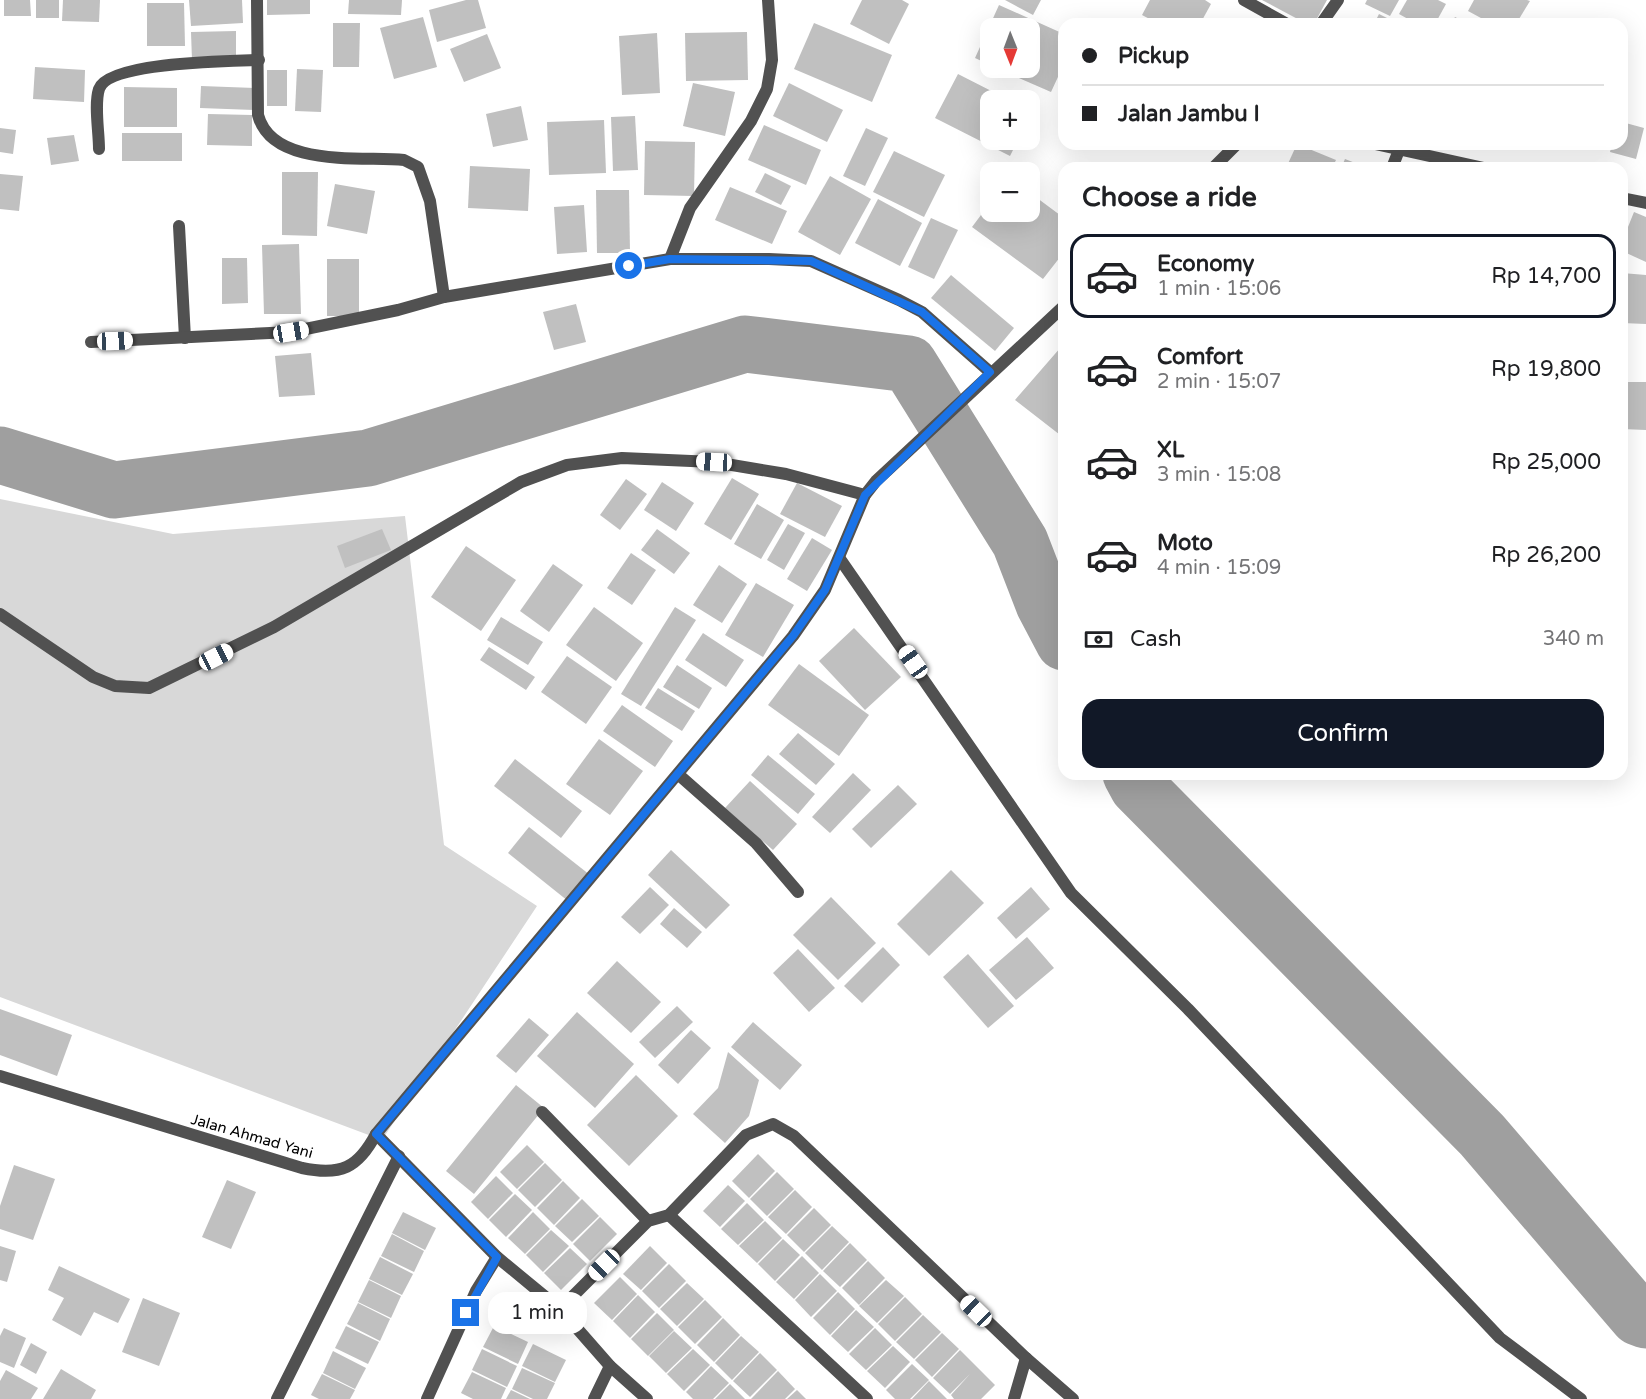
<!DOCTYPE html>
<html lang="en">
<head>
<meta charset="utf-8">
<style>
	body { margin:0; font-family:"Varela Round",sans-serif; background:#f6f6f6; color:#202124; height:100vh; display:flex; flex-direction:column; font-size:22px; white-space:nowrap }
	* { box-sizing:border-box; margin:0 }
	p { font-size:20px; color:#757577 }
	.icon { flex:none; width:33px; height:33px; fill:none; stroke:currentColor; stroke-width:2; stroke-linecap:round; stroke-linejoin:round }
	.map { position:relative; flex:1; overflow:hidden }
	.details { position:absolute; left:1058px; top:162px; width:570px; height:618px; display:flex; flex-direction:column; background:#fff; border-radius:18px; box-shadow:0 6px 24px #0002 }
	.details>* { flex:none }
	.banner { position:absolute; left:1058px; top:18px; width:570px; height:132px; border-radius:18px; box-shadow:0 6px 24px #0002; display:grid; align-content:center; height:132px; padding:0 24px; background:#fff }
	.needle { width:39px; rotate:179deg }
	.controls { position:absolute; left:980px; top:18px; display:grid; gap:12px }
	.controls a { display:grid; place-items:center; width:60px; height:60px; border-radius:12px; background:#fff; box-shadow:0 6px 24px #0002; font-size:30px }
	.end { position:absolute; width:27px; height:27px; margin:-14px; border:8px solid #1a73e8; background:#fff; box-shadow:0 0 0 3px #fff }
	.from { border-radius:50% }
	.bubble { position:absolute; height:42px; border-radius:18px; background:#fff; box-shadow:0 6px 24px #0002; font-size:20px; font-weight:600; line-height:42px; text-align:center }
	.car { position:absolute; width:18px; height:36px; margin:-18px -9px; border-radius:8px; box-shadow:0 0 4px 2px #0007; background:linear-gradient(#fff 24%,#345 0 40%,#fff 0 76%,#345 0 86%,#fff 0) }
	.banner b { display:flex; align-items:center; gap:21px; height:57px; font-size:22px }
	.banner b+b { border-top:2px solid #e0e0e0 }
	.banner i { width:15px; height:15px; background:#202124 }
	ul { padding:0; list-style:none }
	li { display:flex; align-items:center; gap:18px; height:84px; margin:0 12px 9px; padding:0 12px; border:3px solid transparent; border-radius:18px }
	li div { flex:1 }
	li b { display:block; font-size:22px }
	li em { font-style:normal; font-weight:600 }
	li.on { border-color:#111827 }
	li>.icon { width:54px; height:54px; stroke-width:1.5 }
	h2 { padding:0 24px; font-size:27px; line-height:72px }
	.pay { display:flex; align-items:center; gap:15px; height:66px; padding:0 24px; font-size:22px }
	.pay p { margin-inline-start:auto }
	.primary-button { display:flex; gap:12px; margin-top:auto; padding:12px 24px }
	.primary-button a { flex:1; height:69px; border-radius:18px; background:#111827; color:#fff; font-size:24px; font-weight:600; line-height:69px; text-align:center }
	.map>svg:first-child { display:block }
</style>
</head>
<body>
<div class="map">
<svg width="1646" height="1399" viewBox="0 0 1646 1399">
	<rect width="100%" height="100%" fill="#fff"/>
	<polygon fill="#d8d8d8" points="0,499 173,534 405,516 444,845 537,906 382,1140 0,997"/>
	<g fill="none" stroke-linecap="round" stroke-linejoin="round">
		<g stroke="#9f9f9f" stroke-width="57">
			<polyline points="0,455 114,490 368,458 745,344 909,364 1020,542 1044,604 1064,642"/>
			<polyline points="1131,774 1138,787 1482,1135 1638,1317 1646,1320"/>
		</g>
	</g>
	<g fill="#c0c0c0">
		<polygon points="4,0 30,0 31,16 4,16"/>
		<rect x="36" y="0" width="23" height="18"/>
		<polygon points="63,0 100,0 99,22 62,21"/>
		<polygon points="189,0 242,0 243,23 191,26"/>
		<polygon points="267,0 310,0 310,14 267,15"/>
		<polygon points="349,0 402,0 401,15 348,14"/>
		<polygon points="466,0 478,0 486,28 437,42 429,10"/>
		<polygon points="862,0 902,0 909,4 889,44 850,24"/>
		<polygon points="1005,0 1041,0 1033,15"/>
		<polygon points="1150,0 1205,0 1211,4 1200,24 1159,24 1142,15"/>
		<polygon points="1262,0 1327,0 1314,24 1307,24"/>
		<polygon points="1367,0 1399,0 1390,16 1365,4"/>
		<polygon points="1407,0 1438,0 1446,4 1435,24 1417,24 1399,14"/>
		<polygon points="1474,0 1527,0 1530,1 1516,24 1492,24 1468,11"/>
		<polygon points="147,3 184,3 185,46 147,46"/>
		<polygon points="999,5 1064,34 1064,64 1051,92 996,68 1029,68 1029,28 990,28 990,65 975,58"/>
		<polygon points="1379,14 1399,24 1374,24"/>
		<polygon points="423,17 437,67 394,79 380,28"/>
		<polygon points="1455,17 1469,24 1451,24"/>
		<polygon points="333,23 360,23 359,67 333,67"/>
		<polygon points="814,23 892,55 872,102 794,69"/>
		<polygon points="236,31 236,59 192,60 191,32"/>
		<polygon points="747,32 748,80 686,81 685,33"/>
		<polygon points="657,33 660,93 622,95 619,36"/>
		<polygon points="487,34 501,68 464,82 450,49"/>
		<polygon points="35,67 85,70 84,102 33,99"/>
		<polygon points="297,69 323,70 321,112 295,111"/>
		<rect x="267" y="70" width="20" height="36"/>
		<polygon points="958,74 1009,100 990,100 990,140 1018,140 1010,156 935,118"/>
		<polygon points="693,83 735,92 725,136 683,126"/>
		<polygon points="789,83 843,110 827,142 773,116"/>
		<polygon points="201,86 255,88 254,110 200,108"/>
		<polygon points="124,87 177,88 177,127 124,127"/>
		<polygon points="521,106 528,140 493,147 486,114"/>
		<polygon points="208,114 252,115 252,146 207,145"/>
		<polygon points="635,116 638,170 613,171 611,117"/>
		<polygon points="604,120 606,173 549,175 547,122"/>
		<polygon points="1622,122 1644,128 1636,159 1610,152 1612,144 1622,144"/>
		<polygon points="764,125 821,150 806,185 748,160"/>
		<polygon points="0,128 16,130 13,154 0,152"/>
		<polygon points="866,128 888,138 865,186 843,176"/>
		<rect x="122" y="133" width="60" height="28"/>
		<polygon points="74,135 79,161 51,165 47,138"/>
		<polygon points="645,141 695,142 694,196 644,195"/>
		<polygon points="1297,144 1336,160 1332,168 1286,168"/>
		<polygon points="1450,144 1470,144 1468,150"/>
		<polygon points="894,151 945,175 924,217 873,192"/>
		<polygon points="1345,159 1368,168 1341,168"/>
		<polygon points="470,166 530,169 528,211 468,208"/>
		<polygon points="282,172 318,172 317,236 282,235"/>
		<polygon points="765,173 791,186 781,205 755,192"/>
		<polygon points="0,174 23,176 19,211 0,209"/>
		<polygon points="830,176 871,199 840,255 798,232"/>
		<polygon points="335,184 375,191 367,234 327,226"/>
		<polygon points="730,187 787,211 772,244 715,220"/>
		<polygon points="596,190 629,190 630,253 597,253"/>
		<polygon points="1029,192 1064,218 1064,252 1043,279 972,227 990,203 990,212 1029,212"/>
		<polygon points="878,199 922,223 900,266 855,243"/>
		<polygon points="584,205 587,252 557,254 554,207"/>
		<polygon points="1634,212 1646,217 1646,262 1622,251 1622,242"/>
		<polygon points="931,218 958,230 934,279 908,267"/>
		<polygon points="299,244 301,314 264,314 262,245"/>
		<polygon points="222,258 247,258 248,303 222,304"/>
		<rect x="327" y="259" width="32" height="57"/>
		<polygon points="1622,273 1646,275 1646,324 1622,323"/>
		<polygon points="951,275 1014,328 995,351 931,298"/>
		<polygon points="576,304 586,342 554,350 543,312"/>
		<polygon points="1061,347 1064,350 1064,391 1060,395 1064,398 1064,438 1015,400"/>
		<polygon points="311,353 315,395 279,397 275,356"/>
		<polygon points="1622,382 1646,382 1646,430 1622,429"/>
		<polygon points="732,478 759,494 731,540 704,524"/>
		<polygon points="626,479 647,494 620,530 600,515"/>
		<polygon points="662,482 694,503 676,531 644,510"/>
		<polygon points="797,483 842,506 825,537 780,514"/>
		<polygon points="757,504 784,520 761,559 734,544"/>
		<polygon points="788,524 805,533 784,570 767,560"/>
		<polygon points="382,529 391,550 345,568 337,546"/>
		<polygon points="657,529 690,553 674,574 641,550"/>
		<polygon points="812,538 832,550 807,591 787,579"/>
		<polygon points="466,546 516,580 481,631 431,597"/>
		<polygon points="631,553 656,570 632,605 607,588"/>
		<polygon points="553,564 583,585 549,632 520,611"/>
		<polygon points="719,565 747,584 722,623 693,605"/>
		<polygon points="756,583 794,605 763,657 725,635"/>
		<polygon points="594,607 643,643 616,681 566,645"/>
		<polygon points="675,607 696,620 641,706 621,694"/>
		<polygon points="501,617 543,642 528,665 487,640"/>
		<polygon points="854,628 901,677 865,710 819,661"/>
		<polygon points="703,633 744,660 726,687 685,660"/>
		<polygon points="489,647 535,677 526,690 480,660"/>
		<polygon points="567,656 612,687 586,724 541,692"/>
		<polygon points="799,664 869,715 839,756 768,705"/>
		<polygon points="677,665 712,688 699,709 663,687"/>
		<polygon points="658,688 695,711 682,731 645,708"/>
		<polygon points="622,705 673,741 655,767 603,731"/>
		<polygon points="798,733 835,764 816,785 779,754"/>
		<polygon points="599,739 643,771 610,815 566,784"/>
		<polygon points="768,755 815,794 798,814 751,775"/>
		<polygon points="515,759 582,811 561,838 494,786"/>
		<polygon points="853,773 871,790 830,833 812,817"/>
		<polygon points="750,781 797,824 773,850 725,808"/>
		<polygon points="898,785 917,804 871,848 852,829"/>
		<polygon points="529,827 590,875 568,901 508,853"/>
		<polygon points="671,850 730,905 706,929 648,875"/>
		<polygon points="951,870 984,903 929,956 897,924"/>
		<polygon points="650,887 669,905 640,934 621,917"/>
		<polygon points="1031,887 1050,909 1016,939 997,918"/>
		<polygon points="831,897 876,943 838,980 793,935"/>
		<polygon points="674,908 702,932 687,948 660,924"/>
		<polygon points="1027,937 1054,968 1016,1000 989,970"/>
		<polygon points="883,947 900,965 862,1003 844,986"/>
		<polygon points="798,949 835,988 809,1012 773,973"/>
		<polygon points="968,954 1014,1006 988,1028 943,977"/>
		<polygon points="617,961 661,1002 631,1033 587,993"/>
		<polygon points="677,1006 693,1022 655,1058 639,1042"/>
		<polygon points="0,1009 72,1035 57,1076 0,1055"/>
		<polygon points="577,1012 634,1064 595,1108 537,1056"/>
		<polygon points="529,1018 549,1035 516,1073 496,1056"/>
		<polygon points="753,1022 802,1065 780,1090 731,1047"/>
		<polygon points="691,1030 711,1048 678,1084 658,1065"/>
		<polygon points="728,1052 759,1080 749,1116 725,1143 693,1114 718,1088"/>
		<polygon points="636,1075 678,1116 629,1166 587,1125"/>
		<polygon points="516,1085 544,1108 474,1194 446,1171"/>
		<polygon points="527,1145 544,1162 517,1189 500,1172"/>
		<polygon points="758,1154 775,1171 749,1198 732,1181"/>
		<polygon points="545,1163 562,1180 535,1207 518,1190"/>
		<polygon points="14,1165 55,1179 33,1240 0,1229 0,1206"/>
		<polygon points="777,1172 794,1189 767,1216 750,1199"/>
		<polygon points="496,1176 513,1193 488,1219 471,1202"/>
		<polygon points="227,1180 256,1192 231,1249 202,1237"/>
		<polygon points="563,1181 580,1198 554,1225 537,1208"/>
		<polygon points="728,1185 745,1201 720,1227 703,1211"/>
		<polygon points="795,1190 812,1207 786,1234 768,1217"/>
		<polygon points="515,1194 532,1210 506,1237 489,1220"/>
		<polygon points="582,1199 599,1216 572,1242 555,1226"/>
		<polygon points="747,1203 764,1220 738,1245 721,1229"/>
		<polygon points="814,1208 831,1225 804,1252 787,1235"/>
		<polygon points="403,1212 436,1228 425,1250 392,1233"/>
		<polygon points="533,1212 550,1229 525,1254 508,1238"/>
		<polygon points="600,1217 617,1234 590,1261 573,1244"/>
		<polygon points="765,1221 782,1238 757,1263 739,1246"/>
		<polygon points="832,1226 849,1242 822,1270 805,1253"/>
		<polygon points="551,1230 569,1246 543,1272 526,1255"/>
		<polygon points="392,1234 424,1251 414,1272 381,1256"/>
		<polygon points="783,1239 800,1255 775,1281 758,1264"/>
		<polygon points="850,1243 867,1260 840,1287 823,1271"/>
		<polygon points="0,1246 16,1251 7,1282 0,1280"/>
		<polygon points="650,1246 667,1263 641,1290 623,1274"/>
		<polygon points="570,1248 587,1264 561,1290 544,1273"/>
		<polygon points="802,1256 819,1273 794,1299 776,1282"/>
		<polygon points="380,1257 413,1274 402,1295 369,1279"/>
		<polygon points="868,1261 885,1278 859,1305 842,1288"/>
		<polygon points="669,1264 686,1281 659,1308 642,1291"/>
		<polygon points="59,1266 130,1299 118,1323 94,1312 81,1336 52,1320 64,1298 48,1290"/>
		<polygon points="820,1274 837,1291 811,1317 795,1300"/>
		<polygon points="620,1277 637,1294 612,1320 594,1303"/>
		<polygon points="369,1280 401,1296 391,1318 358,1302"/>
		<polygon points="886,1280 904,1296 877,1323 859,1306"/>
		<polygon points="687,1283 704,1299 677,1326 660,1309"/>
		<polygon points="838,1292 855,1309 830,1335 813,1318"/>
		<polygon points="638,1295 655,1312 630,1338 613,1321"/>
		<polygon points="905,1297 922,1314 895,1341 878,1324"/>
		<polygon points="143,1298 180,1313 159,1366 122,1352"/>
		<polygon points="705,1300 722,1317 695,1344 678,1327"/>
		<polygon points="358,1303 390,1319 380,1341 347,1324"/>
		<polygon points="856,1310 874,1327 848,1352 831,1336"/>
		<polygon points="657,1313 674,1330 648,1356 631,1339"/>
		<polygon points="923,1315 941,1332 914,1359 896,1342"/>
		<polygon points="723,1318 740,1335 714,1362 697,1345"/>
		<polygon points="346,1326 379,1342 368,1364 335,1348"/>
		<polygon points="494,1326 528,1342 518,1364 483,1347"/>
		<polygon points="4,1328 26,1338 14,1368 0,1362 0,1336"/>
		<polygon points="875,1328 892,1345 866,1370 849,1354"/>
		<polygon points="674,1331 692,1348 666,1373 649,1356"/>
		<polygon points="942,1333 959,1349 932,1377 915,1360"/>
		<polygon points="741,1336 759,1352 732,1380 715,1363"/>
		<polygon points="31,1343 47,1352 36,1374 20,1365"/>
		<polygon points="533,1344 566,1360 555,1382 522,1366"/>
		<polygon points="893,1346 910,1362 885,1388 867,1371"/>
		<polygon points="482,1349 517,1366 507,1387 472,1370"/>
		<polygon points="693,1349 710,1365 684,1391 667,1374"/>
		<polygon points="960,1350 995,1385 981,1399 954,1399 951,1395 970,1374 950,1394 933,1378"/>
		<polygon points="333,1351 366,1368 355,1389 323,1373"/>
		<polygon points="760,1353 777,1370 750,1397 733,1381"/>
		<polygon points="912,1364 929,1380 910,1399 895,1399 886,1390"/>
		<polygon points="711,1366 729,1383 713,1399 693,1399 686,1392"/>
		<polygon points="522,1368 555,1383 547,1399 533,1399 512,1389"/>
		<polygon points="61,1369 96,1390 91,1399 43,1399"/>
		<polygon points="6,1370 38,1388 31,1399 0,1399 0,1381"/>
		<polygon points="778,1371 795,1389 785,1399 751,1399"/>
		<polygon points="472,1372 506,1388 501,1399 473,1399 461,1393"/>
		<polygon points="322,1374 355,1390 350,1399 319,1399 311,1395"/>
		<polygon points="929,1381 947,1399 912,1399"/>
		<polygon points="730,1384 745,1399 715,1399"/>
		<polygon points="511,1390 530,1399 506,1399"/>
		<polygon points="797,1390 806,1399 787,1399"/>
	</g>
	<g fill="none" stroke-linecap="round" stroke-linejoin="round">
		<g stroke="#515151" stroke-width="12">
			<path d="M 257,0 L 258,115 C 272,168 361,156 404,160 L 418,167 L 430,201 L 444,297"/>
			<polyline points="1244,0 1287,24"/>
			<path d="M 99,149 C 99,131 94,105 99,89 C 108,62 231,61 259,60"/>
			<polyline points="1392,168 1399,150"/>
			<polyline points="179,226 185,338"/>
			<polyline points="670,259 690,208 751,121 767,89 772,60 768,0"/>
			<polyline points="91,342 291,332 398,310 444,297 670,259 769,259 811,261 899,300 922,312 990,372"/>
			<polyline points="840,559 1071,893 1188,1009 1500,1338 1581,1399"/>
			<polyline points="0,614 93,677 115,686 149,688 274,627 521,482 567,465 622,458 714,462 786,474 865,495"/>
			<polyline points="679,775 756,843 798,892"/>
			<polyline points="542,1112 648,1221"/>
			<polyline points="376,1134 497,1257 560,1309 610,1366 647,1399"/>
			<polyline points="669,1215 867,1399"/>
			<polyline points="560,1309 648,1221 669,1215 746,1135 773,1124 794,1136 1026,1358 1073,1399"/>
			<polyline points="277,1399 399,1156"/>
			<polyline points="427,1399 476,1291 497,1257"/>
			<polyline points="594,1399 610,1366"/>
			<polyline points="1014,1399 1026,1358"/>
		</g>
		<g stroke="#515151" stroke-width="12">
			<polyline points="1321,24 1338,0"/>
			<polyline points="1375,144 1484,168"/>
			<polyline points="1213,168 1237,144"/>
			<polyline points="1622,198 1646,203"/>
			<path d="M 0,1076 L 302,1168 C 341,1176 358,1168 376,1134 L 793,636 L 825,590 L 865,495 L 876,481 L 1064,306"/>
		</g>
	</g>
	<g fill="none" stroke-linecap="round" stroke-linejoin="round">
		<polyline stroke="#1a73e8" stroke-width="8" points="466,1313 497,1257 376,1134 793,636 825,590 865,495 990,372 922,312 811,261 670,259 629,266"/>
	</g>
	<g text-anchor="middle" stroke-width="6" stroke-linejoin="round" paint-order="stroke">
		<g font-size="15" fill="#000" stroke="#fff">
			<text transform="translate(252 1136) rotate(16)" y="5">Jalan Ahmad Yani</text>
		</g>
	</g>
</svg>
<div class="controls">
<a><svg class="needle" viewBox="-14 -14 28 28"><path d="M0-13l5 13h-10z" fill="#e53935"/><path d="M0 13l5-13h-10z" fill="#757577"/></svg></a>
<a>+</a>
<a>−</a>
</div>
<i class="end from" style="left:629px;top:266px"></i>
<i class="end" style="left:466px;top:1313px"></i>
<div class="bubble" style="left:488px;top:1292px;width:99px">1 min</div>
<i class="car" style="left:291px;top:332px;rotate:80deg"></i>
<i class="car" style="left:115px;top:341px;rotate:88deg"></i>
<i class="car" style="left:714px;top:462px;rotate:273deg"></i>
<i class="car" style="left:216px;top:657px;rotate:63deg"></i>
<i class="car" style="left:913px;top:662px;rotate:325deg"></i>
<i class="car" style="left:604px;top:1265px;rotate:225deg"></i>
<i class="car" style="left:976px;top:1311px;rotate:314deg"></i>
<div class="banner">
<b><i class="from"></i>Pickup</b>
<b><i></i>Jalan Jambu I</b>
</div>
<section class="details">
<h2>Choose a ride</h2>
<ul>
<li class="on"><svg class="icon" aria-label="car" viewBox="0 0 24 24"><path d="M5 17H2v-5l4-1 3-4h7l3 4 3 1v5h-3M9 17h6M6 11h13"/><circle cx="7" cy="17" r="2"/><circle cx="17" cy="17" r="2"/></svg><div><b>Economy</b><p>1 min · 15:06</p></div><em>Rp 14,700</em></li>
<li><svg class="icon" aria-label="car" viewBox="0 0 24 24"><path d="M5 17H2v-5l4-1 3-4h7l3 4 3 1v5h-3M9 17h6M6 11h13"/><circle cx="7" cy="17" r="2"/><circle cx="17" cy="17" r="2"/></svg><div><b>Comfort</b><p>2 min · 15:07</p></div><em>Rp 19,800</em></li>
<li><svg class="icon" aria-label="car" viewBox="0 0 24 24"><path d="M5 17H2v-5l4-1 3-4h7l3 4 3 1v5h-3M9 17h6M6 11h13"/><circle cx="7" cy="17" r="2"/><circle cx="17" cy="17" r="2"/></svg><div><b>XL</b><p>3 min · 15:08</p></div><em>Rp 25,000</em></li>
<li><svg class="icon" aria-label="car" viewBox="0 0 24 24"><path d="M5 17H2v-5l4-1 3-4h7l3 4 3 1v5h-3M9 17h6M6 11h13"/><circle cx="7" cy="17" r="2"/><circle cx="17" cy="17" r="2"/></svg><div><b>Moto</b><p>4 min · 15:09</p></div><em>Rp 26,200</em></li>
</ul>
<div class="pay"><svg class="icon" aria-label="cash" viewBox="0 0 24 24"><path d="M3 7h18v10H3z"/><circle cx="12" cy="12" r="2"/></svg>Cash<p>340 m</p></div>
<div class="primary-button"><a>Confirm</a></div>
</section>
</div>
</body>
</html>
